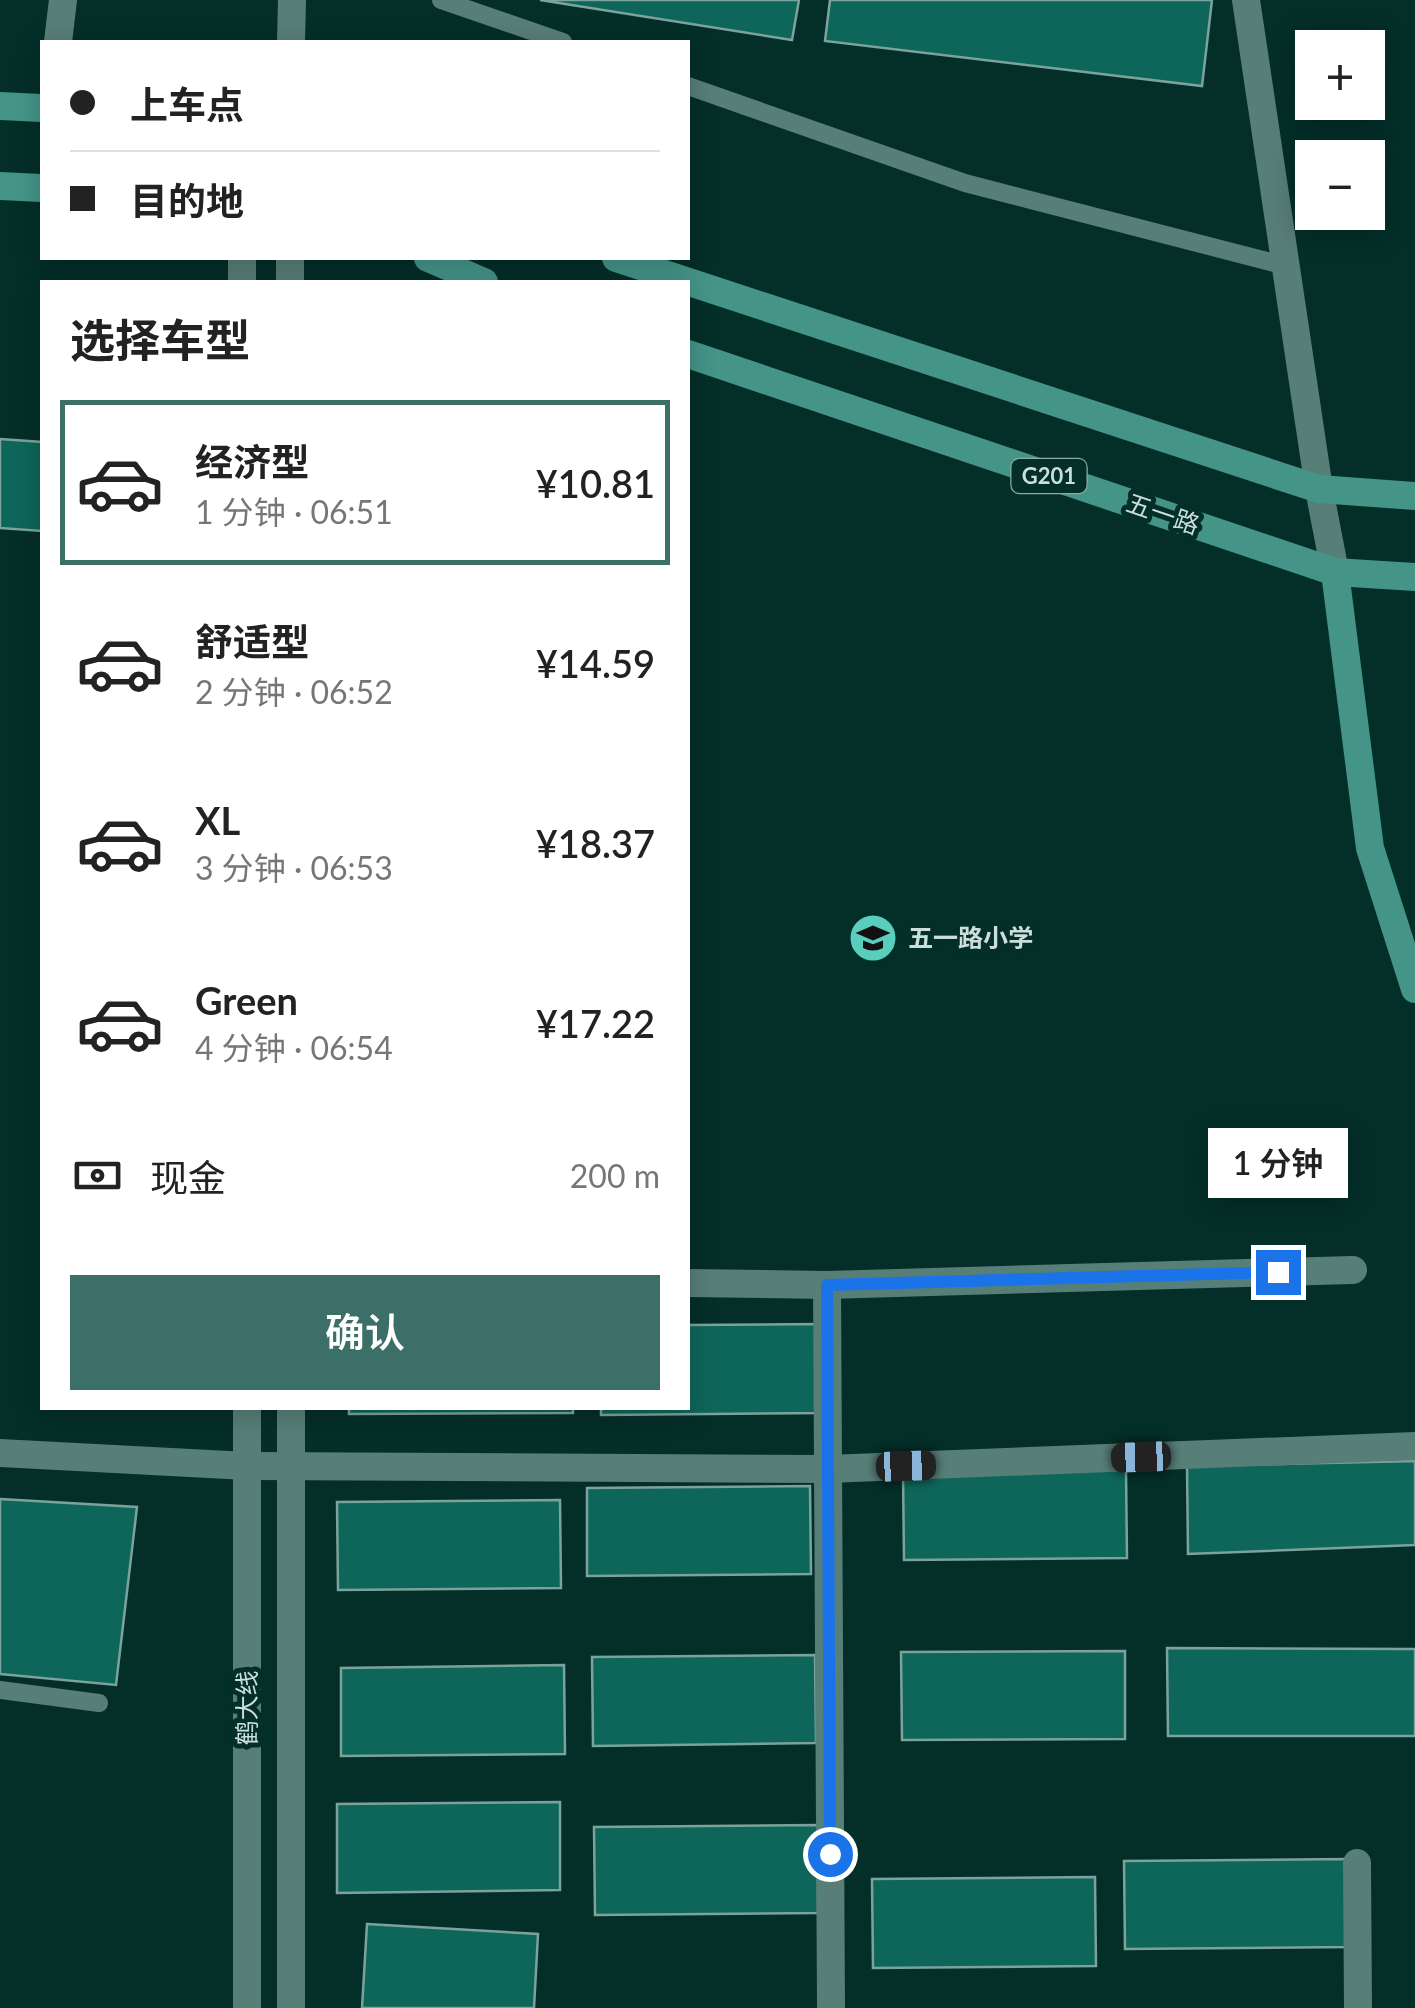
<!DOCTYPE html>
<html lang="zh">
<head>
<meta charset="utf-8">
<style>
	body { margin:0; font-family:Lato,"Noto Sans SC",sans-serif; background:#f2f2f2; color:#222; height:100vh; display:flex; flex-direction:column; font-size:38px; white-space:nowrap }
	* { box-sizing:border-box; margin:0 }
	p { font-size:32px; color:#767676 }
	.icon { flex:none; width:55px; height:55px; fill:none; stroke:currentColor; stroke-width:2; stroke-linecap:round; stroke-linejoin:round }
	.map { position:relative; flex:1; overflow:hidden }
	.details { position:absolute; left:40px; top:280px; width:650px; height:1130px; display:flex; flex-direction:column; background:#fff; border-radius:0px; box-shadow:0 5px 25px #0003 }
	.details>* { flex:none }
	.hud { position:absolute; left:40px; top:40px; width:650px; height:220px; border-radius:0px; box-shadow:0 5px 25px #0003; display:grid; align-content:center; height:220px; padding:0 30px; background:#fff }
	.fabs { position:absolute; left:1295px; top:30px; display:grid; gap:20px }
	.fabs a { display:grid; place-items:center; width:90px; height:90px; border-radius:0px; background:#fff; box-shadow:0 5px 25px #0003; font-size:50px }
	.end { position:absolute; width:45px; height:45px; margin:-22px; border:12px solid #1a73e8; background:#fff; box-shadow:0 0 0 5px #fff }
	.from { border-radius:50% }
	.bubble { position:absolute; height:70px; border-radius:0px; background:#fff; box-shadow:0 5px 25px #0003; font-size:32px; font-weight:600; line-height:70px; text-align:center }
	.car { position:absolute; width:30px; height:60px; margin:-30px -15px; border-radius:12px; box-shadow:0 0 8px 2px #0007; background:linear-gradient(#222 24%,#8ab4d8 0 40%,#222 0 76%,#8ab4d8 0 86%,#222 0) }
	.hud b { display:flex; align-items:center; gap:35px; height:95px; font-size:38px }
	.hud b+b { border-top:2px solid #e0e0e0 }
	.hud i { width:25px; height:25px; background:#222 }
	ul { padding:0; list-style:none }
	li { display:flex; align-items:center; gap:30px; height:165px; margin:0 20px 15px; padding:0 10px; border:5px solid transparent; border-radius:0px }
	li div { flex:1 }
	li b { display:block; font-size:38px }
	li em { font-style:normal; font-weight:600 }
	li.on { border-color:#3b6f67 }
	li>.icon { width:90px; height:90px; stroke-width:1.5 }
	h2 { padding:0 30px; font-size:45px; line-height:120px }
	.pay { display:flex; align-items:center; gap:25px; height:110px; padding:0 30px; font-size:38px }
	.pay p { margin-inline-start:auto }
	.cta { display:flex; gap:20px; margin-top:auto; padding:20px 30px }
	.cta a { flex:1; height:115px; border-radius:0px; background:#3b6f67; color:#fff; font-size:40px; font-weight:600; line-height:115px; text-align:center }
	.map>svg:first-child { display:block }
</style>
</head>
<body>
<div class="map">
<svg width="1415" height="2008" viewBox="0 0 1415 2008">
	<rect width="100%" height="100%" fill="#042e28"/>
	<g fill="#0e655a" stroke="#7ba39b" stroke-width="2.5">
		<polygon points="540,0 799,0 792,40"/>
		<polygon points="830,0 1212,0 1202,86 825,41"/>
		<polygon points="0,439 42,442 42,531 0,528"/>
		<polygon points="824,1324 825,1413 601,1415 601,1408 688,1408 688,1325"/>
		<polygon points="349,1408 573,1408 573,1413 349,1414"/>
		<polygon points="1415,1461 1415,1545 1188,1554 1187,1466"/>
		<polygon points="1126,1470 1127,1558 904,1560 903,1472"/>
		<polygon points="810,1486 811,1574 587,1576 587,1488"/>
		<polygon points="0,1499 137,1507 116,1685 0,1674"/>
		<polygon points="560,1500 561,1588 338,1590 337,1502"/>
		<polygon points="1167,1648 1415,1649 1415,1736 1168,1736"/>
		<polygon points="1125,1651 1125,1739 902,1740 901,1652"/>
		<polygon points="815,1655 816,1743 593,1746 592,1657"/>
		<polygon points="564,1665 565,1754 341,1756 341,1668"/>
		<polygon points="560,1802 560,1890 337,1893 337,1804"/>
		<polygon points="818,1825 818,1913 595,1915 594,1827"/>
		<polygon points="1347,1859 1348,1947 1125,1949 1124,1861"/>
		<polygon points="1095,1877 1096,1966 873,1968 872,1879"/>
		<polygon points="367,1924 538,1934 534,2008 362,2008"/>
	</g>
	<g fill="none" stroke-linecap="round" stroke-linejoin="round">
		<g stroke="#577e77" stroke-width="18">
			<polyline points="441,0 563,42"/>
			<polyline points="688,86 965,183 1286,266"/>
			<polyline points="0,1690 99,1703"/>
		</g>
		<g stroke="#577e77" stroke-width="28">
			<polyline points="1246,0 1319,489 1335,572"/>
			<polyline points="58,42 63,0"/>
			<polyline points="688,1283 827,1285 1353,1270"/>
			<polyline points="827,1285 831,2008"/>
			<polyline points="0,1453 247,1466 828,1469 1415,1446"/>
			<polyline points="1357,1863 1358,2008"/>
		</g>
		<g stroke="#577e77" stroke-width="28">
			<polyline points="291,42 292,0"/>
			<polyline points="242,258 242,282"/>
			<polyline points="290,258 290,282"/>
			<polyline points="247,1408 247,2008"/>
			<polyline points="291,1408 291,2008"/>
		</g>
		<g stroke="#449488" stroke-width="28">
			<polyline points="0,106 42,108"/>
			<polyline points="0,186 42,188"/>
			<polyline points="428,258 484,282"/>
			<polyline points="616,258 1319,489 1415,496"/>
			<polyline points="688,354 1335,572 1415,577"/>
			<polyline points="1335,572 1370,848 1415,989"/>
		</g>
	</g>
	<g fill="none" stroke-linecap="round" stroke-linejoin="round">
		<polyline stroke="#1a73e8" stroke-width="12" points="830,1854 827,1285 1278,1272"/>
	</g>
	<defs>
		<g id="school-disc" transform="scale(2.5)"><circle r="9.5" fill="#5acebc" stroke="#042e28"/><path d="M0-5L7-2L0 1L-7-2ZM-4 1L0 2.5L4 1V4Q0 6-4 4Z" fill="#111"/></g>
	</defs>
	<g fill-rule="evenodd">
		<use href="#school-disc" x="873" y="938"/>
	</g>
	<g text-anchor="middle" stroke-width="10" stroke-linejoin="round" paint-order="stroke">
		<rect fill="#042e28" stroke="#8fa9a5" stroke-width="2.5" x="1011.5" y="459" width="75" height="34" rx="8"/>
		<g font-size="22" font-weight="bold" fill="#cadeda">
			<text x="1049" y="484">G201</text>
		</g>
		<g font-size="25" fill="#cadeda" stroke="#042e28">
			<text transform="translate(1163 514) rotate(19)" y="9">五一路</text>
			<text transform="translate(247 1708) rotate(-90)" y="9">鹤大线</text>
		</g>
		<g font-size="25" font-weight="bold" fill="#cadeda" stroke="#042e28" text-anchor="start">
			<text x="908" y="947">五一路小学</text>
		</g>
	</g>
</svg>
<div class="fabs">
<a>+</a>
<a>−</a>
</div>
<i class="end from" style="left:830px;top:1854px"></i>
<i class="end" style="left:1278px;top:1272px"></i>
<div class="bubble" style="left:1208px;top:1128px;width:140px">1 分钟</div>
<i class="car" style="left:1141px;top:1457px;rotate:268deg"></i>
<i class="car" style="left:906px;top:1466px;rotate:88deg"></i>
<div class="hud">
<b><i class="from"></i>上车点</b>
<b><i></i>目的地</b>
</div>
<section class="details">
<h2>选择车型</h2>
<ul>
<li class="on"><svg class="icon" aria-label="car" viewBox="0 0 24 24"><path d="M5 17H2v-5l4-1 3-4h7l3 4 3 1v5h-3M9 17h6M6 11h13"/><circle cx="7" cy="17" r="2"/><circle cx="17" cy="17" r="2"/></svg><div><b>经济型</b><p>1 分钟 · 06:51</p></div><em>¥10.81</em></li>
<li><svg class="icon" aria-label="car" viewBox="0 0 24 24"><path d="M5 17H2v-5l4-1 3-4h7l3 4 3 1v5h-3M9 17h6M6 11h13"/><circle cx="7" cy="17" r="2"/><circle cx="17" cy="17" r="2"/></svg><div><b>舒适型</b><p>2 分钟 · 06:52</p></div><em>¥14.59</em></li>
<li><svg class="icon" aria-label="car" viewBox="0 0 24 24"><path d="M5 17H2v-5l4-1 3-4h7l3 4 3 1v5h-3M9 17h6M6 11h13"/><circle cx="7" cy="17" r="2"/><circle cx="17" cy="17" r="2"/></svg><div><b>XL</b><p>3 分钟 · 06:53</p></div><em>¥18.37</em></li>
<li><svg class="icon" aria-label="car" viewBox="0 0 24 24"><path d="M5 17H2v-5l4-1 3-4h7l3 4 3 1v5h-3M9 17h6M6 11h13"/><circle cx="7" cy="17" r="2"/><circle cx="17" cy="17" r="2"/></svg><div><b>Green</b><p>4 分钟 · 06:54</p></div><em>¥17.22</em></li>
</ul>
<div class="pay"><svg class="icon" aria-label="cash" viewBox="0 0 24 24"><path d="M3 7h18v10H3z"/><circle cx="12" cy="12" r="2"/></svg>现金<p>200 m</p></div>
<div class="cta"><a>确认</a></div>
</section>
</div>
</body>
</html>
